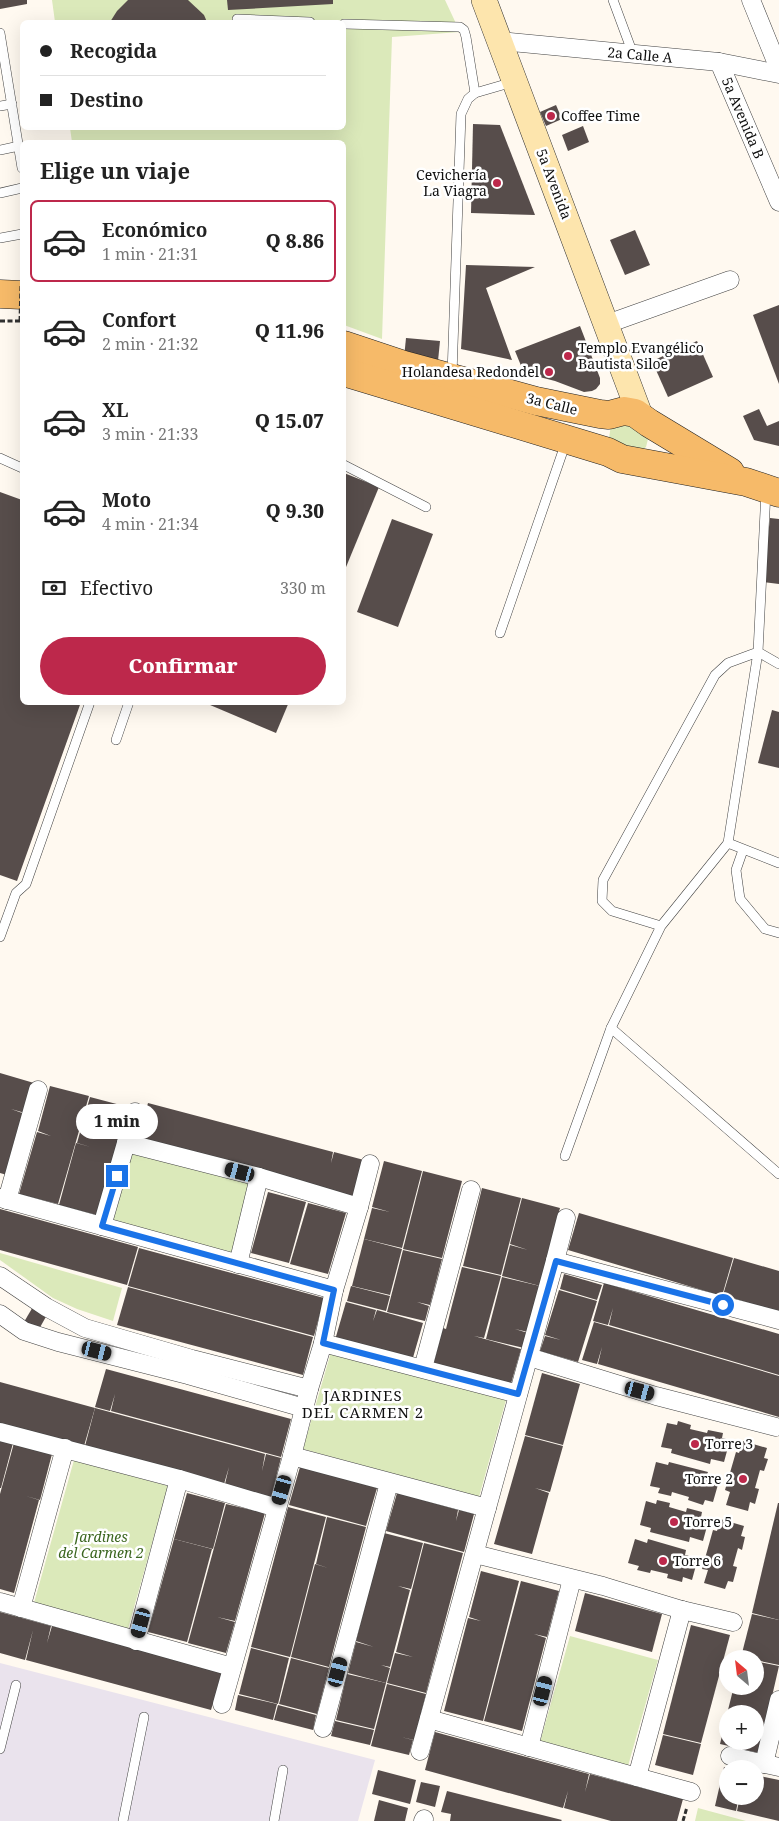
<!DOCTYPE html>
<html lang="es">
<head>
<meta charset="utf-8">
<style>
	body { margin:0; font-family:"Noto Serif",serif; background:#f2f2f2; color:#222; height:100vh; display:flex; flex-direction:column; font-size:19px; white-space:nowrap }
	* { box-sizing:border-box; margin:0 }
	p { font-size:16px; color:#767676 }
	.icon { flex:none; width:28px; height:28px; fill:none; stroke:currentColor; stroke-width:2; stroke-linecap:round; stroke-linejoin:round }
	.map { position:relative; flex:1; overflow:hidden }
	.panel { position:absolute; left:20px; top:140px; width:326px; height:565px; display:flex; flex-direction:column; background:#fff; border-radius:8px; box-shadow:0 5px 20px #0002 }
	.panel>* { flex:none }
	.hud { position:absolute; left:20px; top:20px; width:326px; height:110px; border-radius:8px; box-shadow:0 5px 20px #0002; display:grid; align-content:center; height:110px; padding:0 20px; background:#fff }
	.needle { width:32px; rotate:332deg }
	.controls { position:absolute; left:719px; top:1650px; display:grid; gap:10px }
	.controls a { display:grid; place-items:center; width:45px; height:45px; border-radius:50%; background:#fff; box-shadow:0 5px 20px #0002; font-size:25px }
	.end { position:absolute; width:22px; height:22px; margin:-11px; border:6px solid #1a73e8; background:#fff; box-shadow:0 0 0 2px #fff }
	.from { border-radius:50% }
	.bubble { position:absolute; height:35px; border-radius:18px; background:#fff; box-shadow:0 5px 20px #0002; font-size:16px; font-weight:800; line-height:35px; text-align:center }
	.car { position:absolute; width:15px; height:30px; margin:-15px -8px; border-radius:6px; box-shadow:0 0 4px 1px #0007; background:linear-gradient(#222 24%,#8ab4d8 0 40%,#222 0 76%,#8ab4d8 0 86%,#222 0) }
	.hud b { display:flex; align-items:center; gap:18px; height:48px; font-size:19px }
	.hud b+b { border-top:1px solid #e0e0e0 }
	.hud i { width:12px; height:12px; background:#222 }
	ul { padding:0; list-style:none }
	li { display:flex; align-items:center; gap:15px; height:82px; margin:0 10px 8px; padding:0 10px; border:2px solid transparent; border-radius:8px }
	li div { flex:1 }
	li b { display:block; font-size:19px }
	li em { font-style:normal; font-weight:800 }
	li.selected { border-color:#bd284b }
	li>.icon { width:45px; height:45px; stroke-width:1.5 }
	h2 { padding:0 20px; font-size:22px; line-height:60px }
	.pay { display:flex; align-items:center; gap:12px; height:55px; padding:0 20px; font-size:19px }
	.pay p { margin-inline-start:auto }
	.primary-button { display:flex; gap:10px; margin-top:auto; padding:10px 20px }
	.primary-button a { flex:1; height:58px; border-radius:30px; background:#bd284b; color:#fff; font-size:20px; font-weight:800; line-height:58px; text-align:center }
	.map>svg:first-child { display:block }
</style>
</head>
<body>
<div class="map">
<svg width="779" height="1821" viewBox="0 0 779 1821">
	<rect width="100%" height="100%" fill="#fff9f0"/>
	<polygon fill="#eae3ed" points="0,1663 375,1760 358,1821 0,1821"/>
	<g fill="#dbe9ba">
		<polygon points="52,0 445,0 460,32 392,37 382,339 344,325 344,142 72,142 70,128 344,128 344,22 55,22"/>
		<polygon points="615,420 649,435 646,447 635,455 609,438 611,425"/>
		<polygon points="133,1150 252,1183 232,1254 113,1221"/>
		<polygon points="0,1253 122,1288 113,1321 77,1309 53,1298 0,1260"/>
		<polygon points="331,1352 506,1400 479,1497 303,1449"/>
		<polygon points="74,1460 168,1486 128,1629 34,1603"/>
		<polygon points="570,1636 658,1660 628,1766 540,1742"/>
		<polygon points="698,1808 746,1821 695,1821"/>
	</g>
	<g fill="#574d4b">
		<polygon points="0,0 27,0 27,4 0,9"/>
		<polygon points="128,0 188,0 204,15 207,22 110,22 117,11"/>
		<polygon points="227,0 333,0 333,4 228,10"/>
		<polygon points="556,105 562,119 546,126 540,112"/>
		<polygon points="473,124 500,125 535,215 471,213"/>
		<polygon points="583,126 589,142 568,151 562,135"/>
		<polygon points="635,230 650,265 625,275 610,240"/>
		<polygon points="466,265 535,267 486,288 512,360 461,349"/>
		<polygon points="779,305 779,384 753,315"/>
		<polygon points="580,326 600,378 600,384 596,389 592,391 584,392 555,381 524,373 515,351"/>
		<polygon points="406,338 440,341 438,361 404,358"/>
		<polygon points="697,341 713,377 668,397 652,361"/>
		<polygon points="759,409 767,426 779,421 779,446 754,440 743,416"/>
		<polygon points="344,473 379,487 344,572"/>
		<polygon points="0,492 22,500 22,702 81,702 17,881 0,875"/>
		<polygon points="770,518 779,519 779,584 763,582"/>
		<polygon points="392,519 433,534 398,627 357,612"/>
		<polygon points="203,702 289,702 276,733"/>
		<polygon points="772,710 779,712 779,768 758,763"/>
		<polygon points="0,1073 34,1083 25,1113 11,1109 25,1114 7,1175 0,1173"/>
		<polygon points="50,1086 89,1096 58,1204 19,1194 37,1132 51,1136 38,1131"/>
		<polygon points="90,1097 128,1107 97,1215 59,1205 76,1143 91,1147 77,1143"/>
		<polygon points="148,1103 333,1152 331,1163 334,1152 364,1160 354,1199 137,1141"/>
		<polygon points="384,1161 422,1171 402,1248 364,1239 372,1208 390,1212 372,1207"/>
		<polygon points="423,1171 462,1181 442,1258 403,1249"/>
		<polygon points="482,1188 521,1198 501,1275 463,1266"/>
		<polygon points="268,1192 306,1202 289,1263 251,1253"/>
		<polygon points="522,1198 560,1208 540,1286 502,1276 510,1245 528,1250 510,1244"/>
		<polygon points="308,1203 346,1213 328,1274 290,1264"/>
		<polygon points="0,1209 138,1247 127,1285 0,1250"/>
		<polygon points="579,1213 733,1258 722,1296 568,1250"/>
		<polygon points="364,1239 402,1249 390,1295 352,1286"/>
		<polygon points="139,1248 324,1298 314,1336 128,1286"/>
		<polygon points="403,1250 442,1259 430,1305 417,1302 429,1306 425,1321 387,1312"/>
		<polygon points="734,1258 779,1271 779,1312 723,1295"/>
		<polygon points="462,1267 501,1276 484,1338 474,1336 521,1349 510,1387 433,1366 443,1328 446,1329 450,1313 462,1316 450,1313"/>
		<polygon points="564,1274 602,1285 597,1300 560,1289"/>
		<polygon points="502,1277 540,1286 528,1332 515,1329 528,1333 524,1348 486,1339"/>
		<polygon points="604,1283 779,1334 779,1375 609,1325 613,1308 608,1325 593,1321"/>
		<polygon points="351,1286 390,1296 386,1311 347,1301"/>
		<polygon points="128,1287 313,1337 303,1375 117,1325"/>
		<polygon points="559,1290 597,1301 578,1362 540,1351 545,1336 561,1340 545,1335"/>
		<polygon points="346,1302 376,1310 373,1321 377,1310 423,1323 412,1361 335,1340"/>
		<polygon points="34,1305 48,1313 38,1331 24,1322"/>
		<polygon points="594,1322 779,1376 779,1417 598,1364 602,1347 597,1364 582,1360"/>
		<polygon points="106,1369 291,1419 281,1457 111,1411 115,1394 110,1411 95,1407"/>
		<polygon points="542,1373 580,1384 563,1445 525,1435"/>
		<polygon points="0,1382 95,1408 84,1446 0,1423"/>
		<polygon points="95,1408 265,1454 262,1471 266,1454 281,1458 271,1497 225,1484 229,1467 224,1484 85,1446"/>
		<polygon points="678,1421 691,1425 690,1429 707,1433 708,1430 723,1433 722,1438 730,1440 724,1462 711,1459 710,1464 671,1453 672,1449 661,1447 667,1423 677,1425"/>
		<polygon points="525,1436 563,1446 550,1492 535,1488 549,1493 532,1554 494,1544"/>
		<polygon points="0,1439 13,1443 1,1488 0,1488"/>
		<polygon points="743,1441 767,1448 764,1458 768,1459 764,1471 760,1470 755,1488 759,1489 755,1504 750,1502 748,1511 726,1505 730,1492 725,1490 736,1452 739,1453"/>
		<polygon points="14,1443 52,1454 40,1500 26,1496 39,1500 14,1593 0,1589 0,1494"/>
		<polygon points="656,1462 668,1465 669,1462 708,1472 706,1477 719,1481 713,1502 705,1500 703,1505 688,1500 689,1497 672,1492 671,1496 658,1493 660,1488 650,1486"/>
		<polygon points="300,1467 377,1488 366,1526 289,1505"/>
		<polygon points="187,1493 225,1503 213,1549 174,1539"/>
		<polygon points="397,1493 458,1510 456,1521 459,1510 474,1514 464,1552 386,1531"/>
		<polygon points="657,1500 670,1503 669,1507 686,1512 687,1508 702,1512 701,1517 709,1519 703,1541 690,1537 689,1542 650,1532 651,1528 640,1525 646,1501 656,1504"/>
		<polygon points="778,1503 779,1503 779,1620 752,1613"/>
		<polygon points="226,1504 265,1513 235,1621 217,1617 235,1622 226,1653 188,1643"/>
		<polygon points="288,1507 326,1517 290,1657 251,1647 259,1616 277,1621 259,1616"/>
		<polygon points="327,1517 366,1527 337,1636 319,1631 337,1636 329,1667 291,1657 315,1564 328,1568 316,1564"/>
		<polygon points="720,1519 744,1526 741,1536 745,1537 742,1550 738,1548 733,1566 737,1567 733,1582 728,1581 725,1589 704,1583 708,1570 702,1569 713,1530 717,1531"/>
		<polygon points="384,1533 423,1543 411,1589 398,1586 410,1590 390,1667 381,1665 390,1668 386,1683 348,1673 356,1642 374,1647 356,1641"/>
		<polygon points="174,1539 212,1549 187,1642 148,1632"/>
		<polygon points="635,1539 647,1543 648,1539 686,1550 685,1555 698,1558 692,1580 683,1577 682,1582 667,1578 668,1574 651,1570 650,1573 637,1570 639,1566 628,1563"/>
		<polygon points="424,1543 463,1553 426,1693 387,1683 395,1653 413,1657 396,1652"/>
		<polygon points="481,1571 519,1581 483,1721 444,1711 468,1618 481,1621 469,1617"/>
		<polygon points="521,1581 559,1591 547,1637 534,1634 546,1638 522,1731 484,1721"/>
		<polygon points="585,1593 662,1614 652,1652 575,1631"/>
		<polygon points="0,1612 51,1626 47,1643 52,1626 222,1673 211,1710 26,1660 33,1630 25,1660 0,1653"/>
		<polygon points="752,1614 779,1620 779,1665 741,1657"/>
		<polygon points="691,1625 730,1635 701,1743 663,1734"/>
		<polygon points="251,1648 289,1658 278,1704 239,1694"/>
		<polygon points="291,1658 329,1668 317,1714 279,1704"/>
		<polygon points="755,1661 779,1666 764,1731 755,1729 755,1714 727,1714 734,1686 755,1686"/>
		<polygon points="347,1674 386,1683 374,1729 336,1720"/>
		<polygon points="387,1684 426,1694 414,1740 401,1737 413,1740 409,1755 371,1746"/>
		<polygon points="238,1695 277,1704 273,1720 235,1710"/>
		<polygon points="278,1705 316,1715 313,1730 274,1720"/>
		<polygon points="335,1721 374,1730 370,1745 331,1736"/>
		<polygon points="725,1723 728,1723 728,1741 755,1741 755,1730 764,1732 759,1753 720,1744"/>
		<polygon points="435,1732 589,1774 585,1792 590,1774 683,1799 677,1821 611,1821 564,1808 568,1791 563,1808 425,1770"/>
		<polygon points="663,1735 701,1744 693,1775 655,1765"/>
		<polygon points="724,1767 728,1768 728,1796 739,1796 736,1811 715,1806"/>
		<polygon points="378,1770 416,1780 410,1804 372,1794"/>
		<polygon points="755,1775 779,1780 779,1821 737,1811 740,1796 755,1796"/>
		<polygon points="421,1782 440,1786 435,1807 416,1802"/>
		<polygon points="447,1791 562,1820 561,1821 450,1821 451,1814 441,1812"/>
		<polygon points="379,1800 408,1808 405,1821 374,1821"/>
	</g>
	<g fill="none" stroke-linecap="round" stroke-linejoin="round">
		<g stroke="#424242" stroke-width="10">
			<g id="service">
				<polyline points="613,0 633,54"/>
				<polyline points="237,19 310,22"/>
				<polyline points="344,24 460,27 464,30 466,37 475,93"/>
				<polyline points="0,33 22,168"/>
				<polyline points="0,106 12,104"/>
				<polyline points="0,150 19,146"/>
				<polyline points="0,193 22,188"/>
				<polyline points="0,238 22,234"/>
				<polyline points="452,375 461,114 468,99 475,93 513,82"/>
				<polyline points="0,458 22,468"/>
				<polyline points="344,465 426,507"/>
				<polyline points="766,491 758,652 779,664"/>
				<polyline points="500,633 566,442"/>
				<polyline points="116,740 129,702"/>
				<polyline points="728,843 779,863"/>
				<polyline points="743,850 736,870 740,899 765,929 779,933"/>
				<polyline points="0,937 16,893 26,884 90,702"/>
				<polyline points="611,1028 779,1174"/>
				<polyline points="565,1156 611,1028 661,926 728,843 758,652 728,663 715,675 603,880 602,901 612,911 661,926"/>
				<polyline points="0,1749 16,1685"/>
				<polyline points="123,1821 144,1717"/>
				<polyline points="274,1821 283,1770"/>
			</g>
		</g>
		<g stroke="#424242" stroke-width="19">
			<g id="minor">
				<polyline points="751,0 779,69"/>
				<polyline points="500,41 719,62 779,74"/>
				<polyline points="719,62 779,202"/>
				<polyline points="607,324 730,280"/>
				<polyline points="126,1143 259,1177 359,1207"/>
				<polyline points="0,1198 334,1290"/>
				<polyline points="7,1200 38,1090"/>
				<polyline points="102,1226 135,1112"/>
				<polyline points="555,1261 779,1320"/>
				<polyline points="238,1264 259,1177"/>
				<polyline points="0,1276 46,1307 85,1328 192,1359 309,1389"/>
				<polyline points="0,1314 24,1331 58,1342 188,1375 304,1408"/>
				<polyline points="323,1343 518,1394"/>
				<polyline points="529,1357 656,1396 776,1427"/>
				<polyline points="423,1368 471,1190"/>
				<polyline points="0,1432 179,1479 277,1508"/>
				<polyline points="292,1456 487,1508"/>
				<polyline points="475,1554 603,1586 682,1610 733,1622"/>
				<polyline points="0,1602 232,1667"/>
				<polyline points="21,1608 65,1448"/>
				<polyline points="136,1641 179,1479"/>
				<polyline points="222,1704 292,1456 309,1389 323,1343 334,1290 359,1207 370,1164"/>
				<polyline points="429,1719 691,1792"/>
				<polyline points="323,1728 389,1483"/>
				<polyline points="529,1747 572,1579"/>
				<polyline points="420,1751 555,1261 566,1218"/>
				<polyline points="730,1756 779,1767"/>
				<polyline points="764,1764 779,1700"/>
				<polyline points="637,1777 682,1610"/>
				<polyline points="423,1821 424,1819"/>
			</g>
		</g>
		<g stroke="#313131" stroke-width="26">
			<polyline id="secondary" points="484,0 640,415"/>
		</g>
		<g stroke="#202020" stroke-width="29">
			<g id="primary">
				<polyline points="0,294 22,295"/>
				<polyline points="344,345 404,365 452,378 536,401 600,414 609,415 624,411 635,413 649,423 730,472"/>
				<polyline points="344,372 608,452 622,459 746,482 779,493"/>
			</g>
		</g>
		<g stroke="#313131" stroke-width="3" stroke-dasharray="5 2.5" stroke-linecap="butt">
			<polyline points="0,321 20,321"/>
			<polyline points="683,1821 687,1807"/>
		</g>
		<use href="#service" stroke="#fff" stroke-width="9"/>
		<use href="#minor" stroke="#fff" stroke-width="18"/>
		<use href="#secondary" stroke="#fde5ad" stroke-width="25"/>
		<use href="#primary" stroke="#f6ba69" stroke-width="28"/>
		<polyline stroke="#313131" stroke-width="3" stroke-dasharray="5 2.5" stroke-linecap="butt" points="20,321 21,286"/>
	</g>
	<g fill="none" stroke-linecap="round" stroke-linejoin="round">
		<polyline stroke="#1a73e8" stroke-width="6" points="117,1176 102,1226 334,1290 323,1343 518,1394 556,1261 723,1305"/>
	</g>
	<g fill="#bd284b" stroke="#fff" stroke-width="2">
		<circle cx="551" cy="116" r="5"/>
		<circle cx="497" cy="183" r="5"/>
		<circle cx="568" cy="356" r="5"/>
		<circle cx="549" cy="372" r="5"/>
		<circle cx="695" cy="1444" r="5"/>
		<circle cx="743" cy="1479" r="5"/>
		<circle cx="674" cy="1522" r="5"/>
		<circle cx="663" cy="1561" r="5"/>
	</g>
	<g text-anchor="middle" stroke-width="5" stroke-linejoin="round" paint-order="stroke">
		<g font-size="14" fill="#0f0f0f" stroke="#fff">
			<text transform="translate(640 55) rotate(5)" y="5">2a Calle A</text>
			<text transform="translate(743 118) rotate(67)" y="5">5a Avenida B</text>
			<text transform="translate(554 184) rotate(69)" y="5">5a Avenida</text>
			<text transform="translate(552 404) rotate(14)" y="5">3a Calle</text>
		</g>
		<g font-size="14" fill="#0f0f0f" stroke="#fff" text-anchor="start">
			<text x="561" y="121">Coffee Time</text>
			<text x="487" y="180" text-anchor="end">Cevichería<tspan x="487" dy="16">La Viagra</tspan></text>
			<text x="578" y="353">Templo Evangélico<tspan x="578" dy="16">Bautista Siloe</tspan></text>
			<text x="539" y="377" text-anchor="end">Holandesa Redondel</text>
			<text x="705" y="1449">Torre 3</text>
			<text x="733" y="1484" text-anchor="end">Torre 2</text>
			<text x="684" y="1527">Torre 5</text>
			<text x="673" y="1566">Torre 6</text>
		</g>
		<g font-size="14" font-style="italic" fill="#3b661f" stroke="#fff">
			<text x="101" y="1542">Jardines<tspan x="101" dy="16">del Carmen 2</tspan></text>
		</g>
		<g font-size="15" letter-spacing="1" fill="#0f0f0f" stroke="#fff">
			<text x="363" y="1401">JARDINES<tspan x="363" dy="17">DEL CARMEN 2</tspan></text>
		</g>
	</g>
</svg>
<div class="controls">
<a><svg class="needle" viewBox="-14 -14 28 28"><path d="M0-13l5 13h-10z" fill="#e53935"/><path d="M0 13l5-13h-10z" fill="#767676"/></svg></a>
<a>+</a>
<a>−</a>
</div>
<i class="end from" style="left:723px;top:1305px"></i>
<i class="end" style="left:117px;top:1176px"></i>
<div class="bubble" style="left:76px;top:1104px;width:82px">1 min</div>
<i class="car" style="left:240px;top:1172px;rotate:285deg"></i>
<i class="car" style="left:97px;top:1351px;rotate:104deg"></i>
<i class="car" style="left:640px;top:1391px;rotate:105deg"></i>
<i class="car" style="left:282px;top:1490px;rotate:196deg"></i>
<i class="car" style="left:141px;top:1623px;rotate:195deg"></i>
<i class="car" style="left:338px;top:1672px;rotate:15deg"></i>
<i class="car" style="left:543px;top:1691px;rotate:14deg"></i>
<div class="hud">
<b><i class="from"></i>Recogida</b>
<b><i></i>Destino</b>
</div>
<section class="panel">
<h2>Elige un viaje</h2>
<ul>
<li class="selected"><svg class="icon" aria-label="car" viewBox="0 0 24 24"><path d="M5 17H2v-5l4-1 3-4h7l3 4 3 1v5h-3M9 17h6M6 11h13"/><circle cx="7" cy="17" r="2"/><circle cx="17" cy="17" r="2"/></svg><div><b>Económico</b><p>1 min · 21:31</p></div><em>Q 8.86</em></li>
<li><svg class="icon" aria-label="car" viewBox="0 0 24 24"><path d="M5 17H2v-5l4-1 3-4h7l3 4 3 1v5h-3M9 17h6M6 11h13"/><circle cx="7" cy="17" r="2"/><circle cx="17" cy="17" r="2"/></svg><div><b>Confort</b><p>2 min · 21:32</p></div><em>Q 11.96</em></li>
<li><svg class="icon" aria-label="car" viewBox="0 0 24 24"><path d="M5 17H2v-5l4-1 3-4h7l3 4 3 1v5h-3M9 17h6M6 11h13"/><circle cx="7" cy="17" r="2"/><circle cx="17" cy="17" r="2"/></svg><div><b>XL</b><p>3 min · 21:33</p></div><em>Q 15.07</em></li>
<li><svg class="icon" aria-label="car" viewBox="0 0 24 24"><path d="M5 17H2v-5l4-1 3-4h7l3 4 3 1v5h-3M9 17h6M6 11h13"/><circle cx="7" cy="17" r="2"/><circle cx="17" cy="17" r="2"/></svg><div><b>Moto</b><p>4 min · 21:34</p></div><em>Q 9.30</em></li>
</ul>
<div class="pay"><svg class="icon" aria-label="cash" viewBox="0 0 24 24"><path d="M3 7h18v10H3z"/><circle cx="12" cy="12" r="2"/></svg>Efectivo<p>330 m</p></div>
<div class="primary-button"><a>Confirmar</a></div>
</section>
</div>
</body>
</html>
